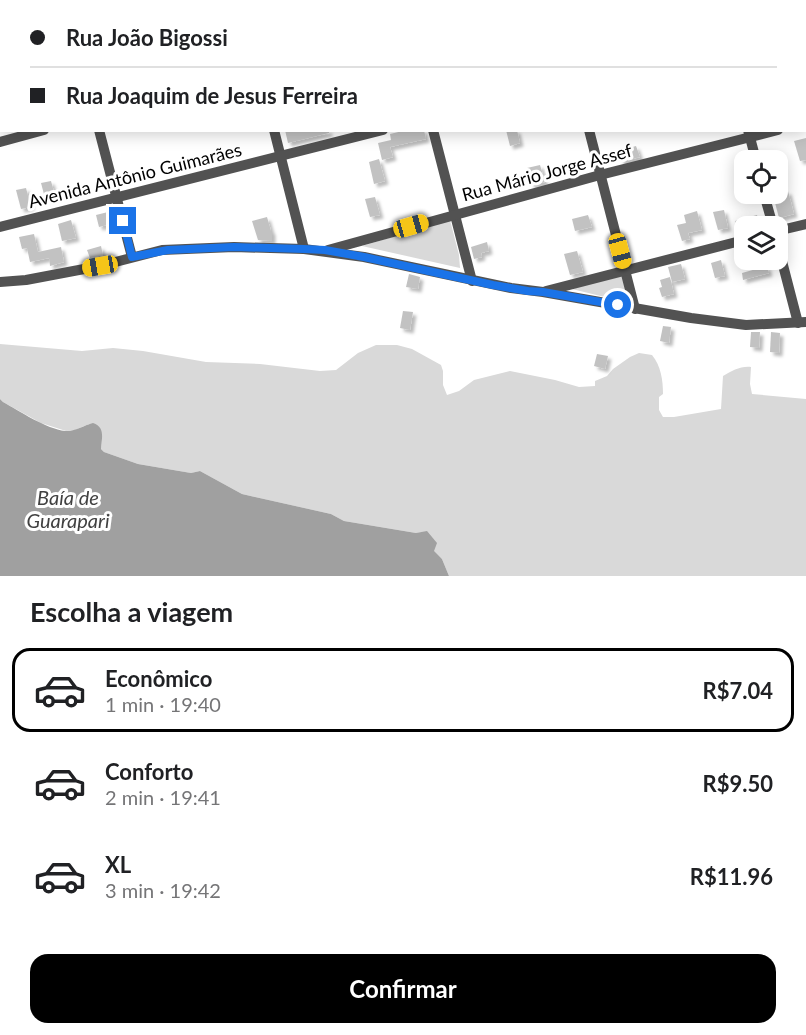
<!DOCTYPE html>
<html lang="pt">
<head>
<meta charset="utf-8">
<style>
	body { margin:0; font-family:Lato,sans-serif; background:#f6f6f6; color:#202124; height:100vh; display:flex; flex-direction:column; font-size:22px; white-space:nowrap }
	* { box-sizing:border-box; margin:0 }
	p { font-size:20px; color:#757577 }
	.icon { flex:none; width:33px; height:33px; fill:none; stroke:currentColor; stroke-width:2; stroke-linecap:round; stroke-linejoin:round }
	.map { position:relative; height:576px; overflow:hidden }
	.drawer { display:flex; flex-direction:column; background:#fff; flex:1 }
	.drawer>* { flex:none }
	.guide { position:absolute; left:0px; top:0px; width:807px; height:132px; box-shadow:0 3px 15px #0003; display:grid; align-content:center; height:132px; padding:0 30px; background:#fff }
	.buttons { position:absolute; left:734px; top:150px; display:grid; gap:12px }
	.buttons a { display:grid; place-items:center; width:54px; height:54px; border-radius:12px; background:#fff; box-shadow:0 3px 15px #0003; font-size:30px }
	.end { position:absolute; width:27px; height:27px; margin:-14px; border:8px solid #1a73e8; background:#fff; box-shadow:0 0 0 3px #fff }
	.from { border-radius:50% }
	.car { position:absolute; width:18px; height:36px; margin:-18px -9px; border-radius:8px; box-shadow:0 0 4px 2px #0007; background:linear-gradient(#f5c518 24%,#345 0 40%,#f5c518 0 76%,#345 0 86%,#f5c518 0) }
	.guide b { display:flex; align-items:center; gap:21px; height:57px; font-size:22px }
	.guide b+b { border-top:2px solid #e0e0e0 }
	.guide i { width:15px; height:15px; background:#202124 }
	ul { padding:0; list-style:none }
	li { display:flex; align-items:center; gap:18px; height:84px; margin:0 12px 9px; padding:0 18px; border:3px solid transparent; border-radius:18px }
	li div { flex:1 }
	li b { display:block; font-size:22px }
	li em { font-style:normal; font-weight:700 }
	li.active { border-color:#000 }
	li>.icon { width:54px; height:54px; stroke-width:1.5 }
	h2 { padding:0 30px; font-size:27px; line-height:72px }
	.action { display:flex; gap:12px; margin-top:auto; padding:12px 30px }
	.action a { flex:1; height:69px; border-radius:18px; background:#000; color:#fff; font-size:24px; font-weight:700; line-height:69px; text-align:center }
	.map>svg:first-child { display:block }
</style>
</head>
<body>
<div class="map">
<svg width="806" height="576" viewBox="0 0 806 576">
	<defs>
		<filter id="shadow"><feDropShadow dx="3.5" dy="3.5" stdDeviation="1.5" flood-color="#0004"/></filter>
	</defs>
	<rect width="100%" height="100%" fill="#fff"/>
	<g fill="#d9d9d9">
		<polygon points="450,220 459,255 460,268 362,246"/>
		<polygon points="623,274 629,303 572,289"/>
		<path d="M 0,344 L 82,351 L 113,348 L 143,351 L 206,362 L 260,364 L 320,371 L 336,370 L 358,353 L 376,345 L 397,345 L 412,349 L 441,365 L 443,371 L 443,385 L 447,395 L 459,391 L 474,380 L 510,371 L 555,380 L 579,387 L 595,386 L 595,381 L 607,376 L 613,369 L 630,357 L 639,353 L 652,355 C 661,366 663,380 663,394 L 659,397 L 659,410 L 663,417 L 674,417 L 721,409 L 723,376 C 732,371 740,366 751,367 L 750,384 L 752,394 L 806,399 L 806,576 L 449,576 L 442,559 L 433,551 L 427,532 L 416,533 L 344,521 L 331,514 L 242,494 L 200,471 L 191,473 L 138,464 L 104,452 L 101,449 L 102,439 L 89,424 L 75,430 L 66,431 L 41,423 L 3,402 L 0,399 Z"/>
	</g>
	<path fill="#a0a0a0" d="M 0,399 L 3,402 C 19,411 47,429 65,431 C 75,432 84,425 93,423 C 105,427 102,437 101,449 L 104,452 L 138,464 L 191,473 L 200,471 L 242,494 L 331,514 L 344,521 L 416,533 L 427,531 L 437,543 L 434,551 L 442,559 L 449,576 L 0,576 Z"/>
	<g fill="#c2c2c2" filter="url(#shadow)">
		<polygon points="285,130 329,130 329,133 288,143"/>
		<polygon points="407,130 424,130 426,139 390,147 393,157 382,160 378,143 391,140 390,134"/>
		<polygon points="506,130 517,130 520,143 510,146"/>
		<polygon points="806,138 806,160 800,161 794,141"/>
		<polygon points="636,146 640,157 621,162 618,151"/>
		<polygon points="379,159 385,181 374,184 369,162"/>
		<polygon points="540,165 545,182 531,185 527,168"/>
		<polygon points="51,181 55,196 45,198 41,183"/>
		<polygon points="26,188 31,207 21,209 16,190"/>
		<polygon points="788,191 794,214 779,218 773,195"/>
		<polygon points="375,197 380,215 370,217 365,199"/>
		<polygon points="724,210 728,228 718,230 713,212"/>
		<polygon points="112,211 115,223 99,227 96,215"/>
		<polygon points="697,211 702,230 688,233 690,239 682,241 677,225 686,223 684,215"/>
		<polygon points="588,215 592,227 575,231 572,219"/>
		<polygon points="757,215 759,221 746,225 746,226 744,226 744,230 738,232 735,221"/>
		<polygon points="267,217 271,231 272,231 272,241 258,240 252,221"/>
		<polygon points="71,220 76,238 62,241 58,224"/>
		<polygon points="34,234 38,252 61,247 64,262 50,266 49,258 30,262 27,248 22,249 19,237"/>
		<polygon points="487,242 489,251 481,253 482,257 474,259 471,247"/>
		<polygon points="101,246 103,255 90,258 87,250"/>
		<polygon points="577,251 583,272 570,275 564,254"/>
		<polygon points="721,260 725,276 715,278 711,263"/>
		<polygon points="681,264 685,279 672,282 668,267"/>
		<polygon points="767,266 769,273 743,280 742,273"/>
		<polygon points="409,274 420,277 418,289 406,287"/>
		<polygon points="670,277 674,294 662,297 659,288 662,287 660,280"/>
		<polygon points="403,311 413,312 410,330 400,328"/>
		<polygon points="663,326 671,327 669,343 660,341"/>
		<polygon points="751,332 760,332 759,348 750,347"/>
		<polygon points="771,332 780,333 779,353 770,352"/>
		<polygon points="597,354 608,356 605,369 594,366"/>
	</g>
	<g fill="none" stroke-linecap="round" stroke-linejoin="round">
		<g stroke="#525252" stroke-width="10">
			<polyline points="64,0 65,2"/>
			<polyline points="240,0 241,2"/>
			<polyline points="398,0 399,2"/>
			<polyline points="557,0 557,2"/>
			<polyline points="714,0 714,2"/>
			<polyline points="193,2 199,0"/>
			<polyline points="538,2 544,0"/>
			<polyline points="0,54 2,53"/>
			<polyline points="99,130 132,257"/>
			<polyline points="274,130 304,249"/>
			<polyline points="433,130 472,281"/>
			<polyline points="589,130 635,309"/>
			<polyline points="748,130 756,160"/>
			<polyline points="0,142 44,130"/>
			<polyline points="764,194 773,226"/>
			<polyline points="0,227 383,130"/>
			<polyline points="777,231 806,224"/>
			<polyline points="777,242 798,323"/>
			<polyline points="328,250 600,175 778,130"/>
			<polyline points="0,282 26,280 100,266 162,250 234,247 304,249 364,257 511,288 543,292 691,318 746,325 806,322"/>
			<polyline points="546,291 744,240"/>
		</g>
	</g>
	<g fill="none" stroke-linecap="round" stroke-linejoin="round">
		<polyline stroke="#1a73e8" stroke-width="8" points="123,221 132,257 168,250 234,247 304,249 325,250 364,257 493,285 528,291 543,292 618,305"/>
	</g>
	<g text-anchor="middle" stroke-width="6" stroke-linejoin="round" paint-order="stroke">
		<g font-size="18" fill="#000" stroke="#fff">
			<text transform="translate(547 173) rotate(-15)" y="6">Rua Mário Jorge Assef</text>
			<text transform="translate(135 176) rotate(-14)" y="6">Avenida Antônio Guimarães</text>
		</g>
		<g font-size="20" font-style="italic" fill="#414141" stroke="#fff">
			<text x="68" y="505">Baía de<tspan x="68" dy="23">Guarapari</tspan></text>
		</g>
	</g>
</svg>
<div class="buttons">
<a><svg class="icon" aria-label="locate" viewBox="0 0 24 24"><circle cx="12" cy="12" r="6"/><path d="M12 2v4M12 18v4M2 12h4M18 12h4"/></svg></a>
<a><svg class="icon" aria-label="layers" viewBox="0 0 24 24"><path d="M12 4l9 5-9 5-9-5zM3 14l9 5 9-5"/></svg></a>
</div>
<i class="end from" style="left:618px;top:305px"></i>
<i class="end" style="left:123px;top:221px"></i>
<i class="car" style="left:411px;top:226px;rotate:74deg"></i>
<i class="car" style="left:620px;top:251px;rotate:165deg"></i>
<i class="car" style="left:100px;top:266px;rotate:260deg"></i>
<div class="guide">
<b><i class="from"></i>Rua João Bigossi</b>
<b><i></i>Rua Joaquim de Jesus Ferreira</b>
</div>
</div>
<section class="drawer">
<h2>Escolha a viagem</h2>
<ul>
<li class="active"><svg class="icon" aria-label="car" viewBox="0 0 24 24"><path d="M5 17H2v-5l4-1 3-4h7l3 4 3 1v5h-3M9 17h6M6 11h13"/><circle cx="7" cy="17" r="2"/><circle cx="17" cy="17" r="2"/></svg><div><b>Econômico</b><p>1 min · 19:40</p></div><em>R$7.04</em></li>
<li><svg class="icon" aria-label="car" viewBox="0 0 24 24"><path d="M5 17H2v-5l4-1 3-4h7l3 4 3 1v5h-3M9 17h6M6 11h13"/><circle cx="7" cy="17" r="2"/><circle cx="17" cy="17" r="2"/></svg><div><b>Conforto</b><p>2 min · 19:41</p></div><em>R$9.50</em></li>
<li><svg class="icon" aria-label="car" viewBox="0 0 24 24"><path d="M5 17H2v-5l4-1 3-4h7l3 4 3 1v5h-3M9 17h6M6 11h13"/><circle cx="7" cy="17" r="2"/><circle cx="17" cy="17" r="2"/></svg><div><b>XL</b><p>3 min · 19:42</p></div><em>R$11.96</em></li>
</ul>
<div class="action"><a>Confirmar</a></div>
</section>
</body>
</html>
